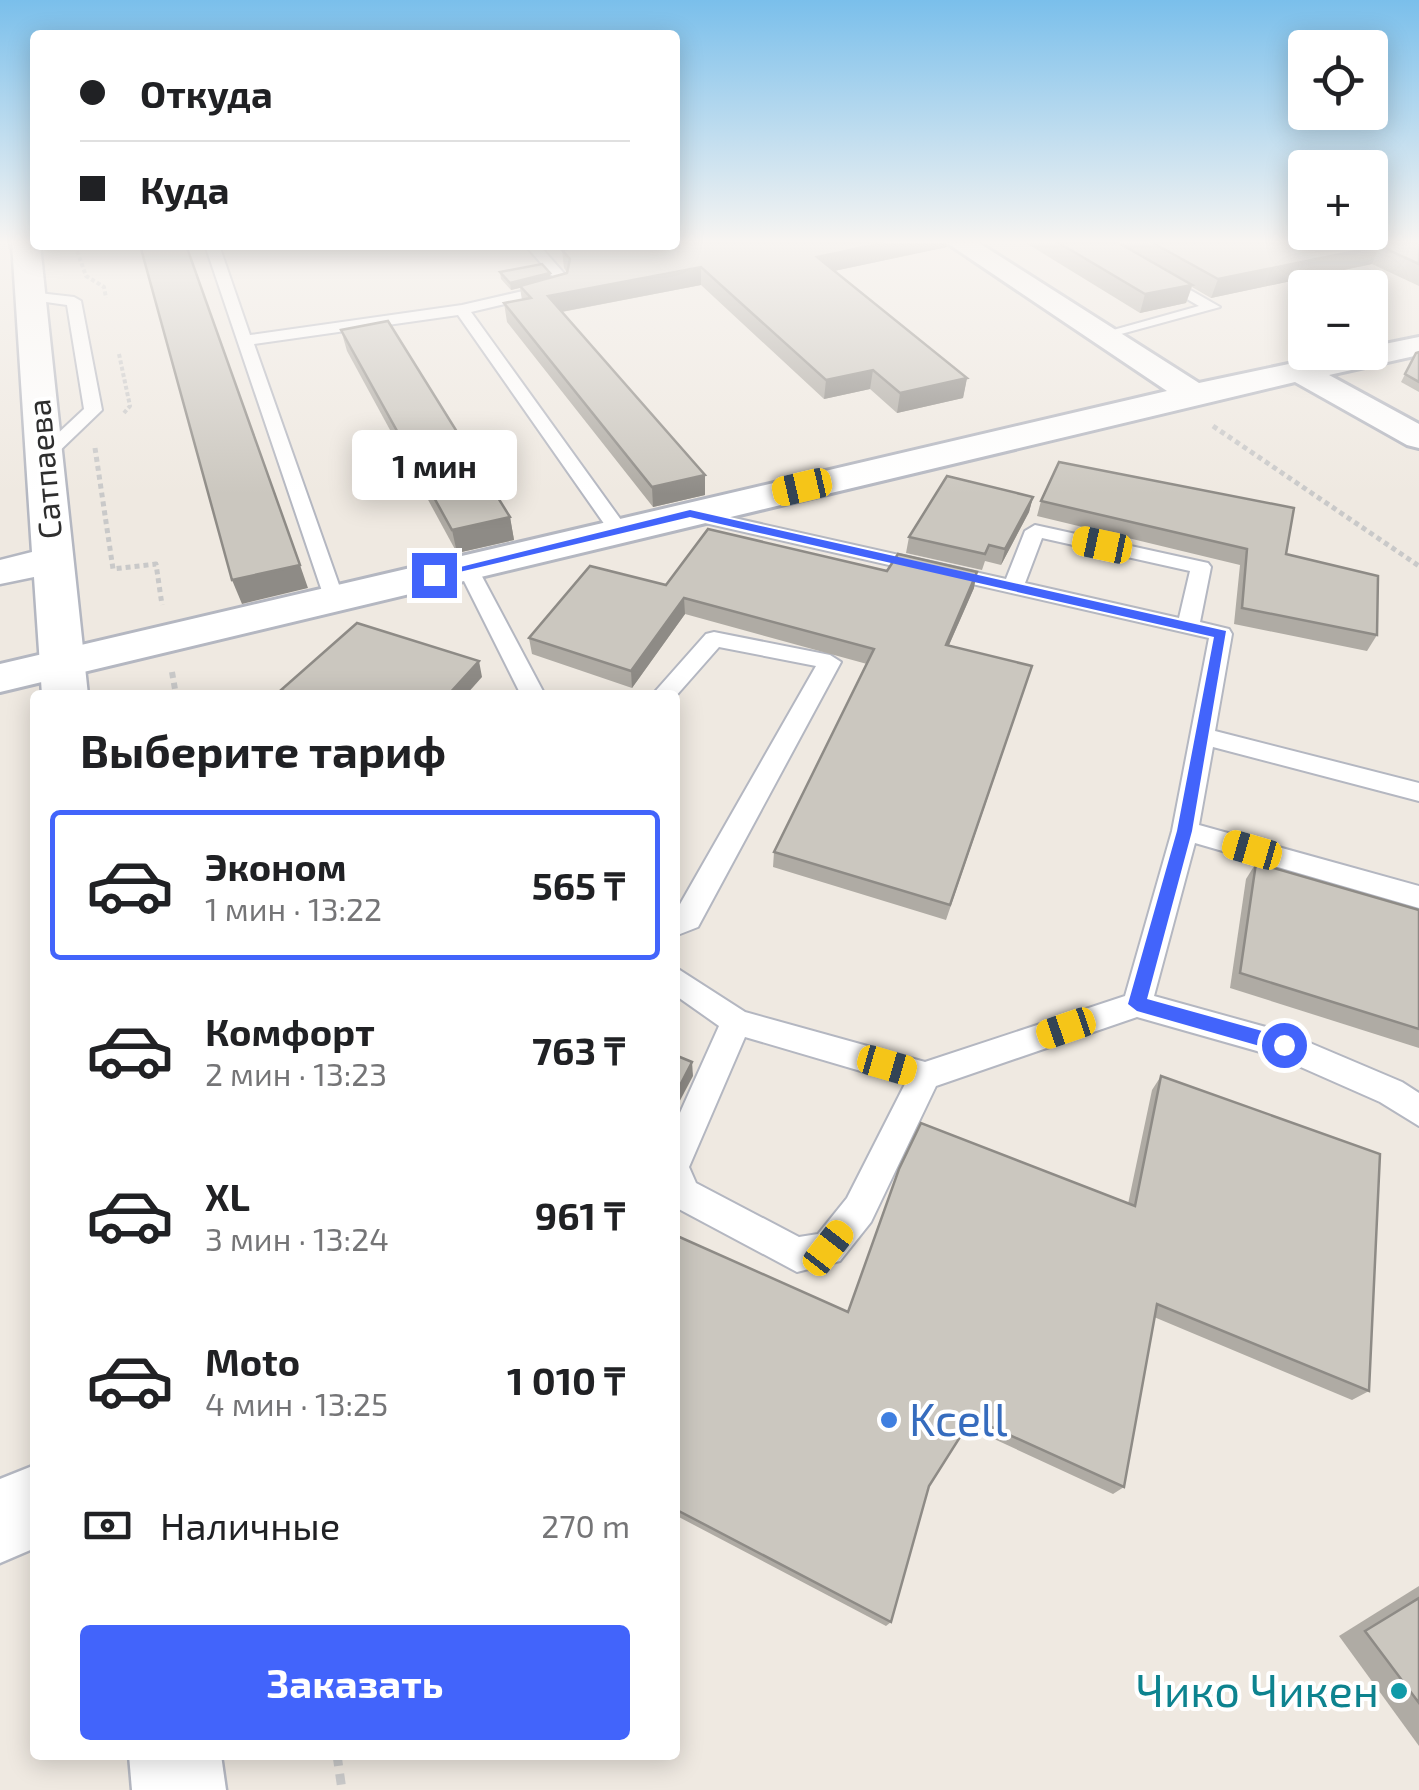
<!DOCTYPE html>
<html lang="ru">
<head>
<meta charset="utf-8">
<style>
	body { margin:0; font-family:"Exo 2",sans-serif; background:#f6f6f6; color:#202124; height:100vh; display:flex; flex-direction:column; font-size:38px; white-space:nowrap }
	* { box-sizing:border-box; margin:0 }
	p { font-size:32px; color:#757577 }
	.icon { flex:none; width:55px; height:55px; fill:none; stroke:currentColor; stroke-width:2; stroke-linecap:round; stroke-linejoin:round }
	.map { position:relative; flex:1; overflow:hidden }
	.side { position:absolute; left:30px; top:690px; width:650px; height:1070px; display:flex; flex-direction:column; background:#fff; border-radius:10px; box-shadow:0 5px 25px #0003 }
	.side>* { flex:none }
	.banner { position:absolute; left:30px; top:30px; width:650px; height:220px; border-radius:10px; box-shadow:0 5px 25px #0003; display:grid; align-content:center; height:220px; padding:0 50px; background:#fff }
	.controls { position:absolute; left:1288px; top:30px; display:grid; gap:20px }
	.controls a { display:grid; place-items:center; width:100px; height:100px; border-radius:10px; background:#fff; box-shadow:0 5px 25px #0003; font-size:50px }
	.end { position:absolute; width:45px; height:45px; margin:-22px; border:12px solid #4264fb; background:#fff; box-shadow:0 0 0 5px #fff }
	.from { border-radius:50% }
	.bubble { position:absolute; height:70px; border-radius:10px; background:#fff; box-shadow:0 5px 25px #0003; font-size:32px; font-weight:700; line-height:70px; text-align:center }
	.car { position:absolute; width:30px; height:60px; margin:-30px -15px; border-radius:12px; box-shadow:0 0 8px 2px #0007; background:linear-gradient(#f5c518 24%,#345 0 40%,#f5c518 0 76%,#345 0 86%,#f5c518 0) }
	.banner b { display:flex; align-items:center; gap:35px; height:95px; font-size:38px }
	.banner b+b { border-top:2px solid #e0e0e0 }
	.banner i { width:25px; height:25px; background:#202124 }
	ul { padding:0; list-style:none }
	li { display:flex; align-items:center; gap:30px; height:150px; margin:0 20px 15px; padding:0 30px; border:5px solid transparent; border-radius:10px }
	li div { flex:1 }
	li b { display:block; font-size:38px }
	li em { font-style:normal; font-weight:700 }
	li.selected { border-color:#4264fb }
	li>.icon { width:90px; height:90px; stroke-width:1.5 }
	h2 { padding:0 50px; font-size:45px; line-height:120px }
	.pay { display:flex; align-items:center; gap:25px; height:110px; padding:0 50px; font-size:38px }
	.pay p { margin-inline-start:auto }
	.primary-button { display:flex; gap:20px; margin-top:auto; padding:20px 50px }
	.primary-button a { flex:1; height:115px; border-radius:10px; background:#4264fb; color:#fff; font-size:40px; font-weight:700; line-height:115px; text-align:center }
	.map>svg:first-child { display:block }
</style>
</head>
<body>
<div class="map">
<svg width="1419" height="1790" viewBox="0 0 1419 1790">
	<rect width="100%" height="100%" fill="#efe9e1"/>
	<g fill="none" stroke-linecap="round" stroke-linejoin="round">
		<g stroke="#b4b7c1" stroke-width="4">
			<g id="lane">
				<polygon points="1090,243 1108,243 1220,307 1099,340 1099,334 1199,306"/>
				<polygon points="205,245 219,245 250,335 462,305 553,284 555,279 525,245 539,245 569,279 565,290 471,312 629,531 619,537 612,535 458,315 254,344 344,599 333,605 326,603"/>
				<polygon points="30,292 74,297 81,301 102,410 50,460 44,461 35,456 38,452 84,409 67,305 25,299 25,293"/>
				<path d="M 690,508 L 1006,579 L 1025,531 L 1035,525 L 1208,563 L 1211,567 L 1200,622 L 1229,629 L 1232,634 L 1215,731 L 1419,783 L 1419,801 L 1213,747 L 1199,825 L 1419,886 L 1419,908 L 1195,843 L 1154,996 L 1284,1032 L 1402,1082 L 1419,1093 L 1419,1126 L 1380,1102 L 1278,1057 L 1137,1017 L 936,1086 L 871,1222 L 840,1261 L 797,1272 L 675,1207 L 675,1124 L 719,1026 L 675,995 L 675,967 L 745,1012 L 925,1062 L 1125,996 L 1172,831 L 1209,638 L 683,518 L 680,514 ZM 1042,538 L 1190,571 L 1179,618 L 1025,583 ZM 745,1037 L 905,1084 L 847,1198 L 818,1234 L 799,1237 L 696,1183 L 689,1167 Z"/>
				<polygon points="467,561 477,567 545,695 521,695 457,567"/>
				<polygon points="714,632 830,655 841,662 698,927 675,936 675,913 816,666 719,647 675,697 652,695 706,634"/>
			</g>
		</g>
		<g stroke="#b4b7c1" stroke-width="6">
			<polygon id="street" points="947,243 979,243 1199,383 1345,352 1370,352 1370,347 1419,337 1419,355 1329,375 1419,424 1419,448 1407,445 1295,382 0,692 0,664 1167,391"/>
		</g>
		<g stroke="#b4b7c1" stroke-width="5">
			<g id="secondary">
				<polygon points="12,243 40,245 88,695 42,695 34,577 0,584 0,560 32,552"/>
				<polygon points="35,1465 35,1548 0,1563 0,1479"/>
				<polygon points="129,1755 221,1755 226,1790 132,1790"/>
			</g>
		</g>
		<g stroke="#c9c9c9" stroke-width="4" stroke-dasharray="4 2.5" stroke-linecap="butt">
			<polyline points="75,245 86,276 104,287 106,298"/>
			<polyline points="119,354 130,406 124,413"/>
		</g>
		<g stroke="#c9c9c9" stroke-width="5" stroke-dasharray="5 4" stroke-linecap="butt">
			<polyline points="1213,426 1419,566"/>
			<polyline points="95,448 113,569 156,564 162,605"/>
		</g>
		<polyline stroke="#c9c9c9" stroke-width="6" stroke-dasharray="6 5" stroke-linecap="butt" points="172,672 176,695"/>
		<polyline stroke="#c9c9c9" stroke-width="9" stroke-dasharray="11 8" stroke-linecap="butt" points="337,1755 342,1790"/>
		<use href="#lane" fill="#fff" fill-rule="evenodd"/>
		<use href="#street" fill="#fff" fill-rule="evenodd"/>
		<use href="#secondary" fill="#fff" fill-rule="evenodd"/>
	</g>
	<g fill="#afaba4">
		<polygon points="675,243 947,243 947,247 834,271 967,378 963,398 897,413 870,389 824,399 701,285 562,312 705,475 705,495 653,507 507,322 504,303 522,300 520,288 511,290 501,279 500,272 550,273 550,277 567,273 564,268 562,250"/>
		<polygon points="1026,243 1419,243 1419,286 1372,264 1211,298 1192,287 1186,303 1140,313"/>
		<polygon points="341,330 510,517 514,540 457,553 347,351"/>
		<polygon points="1419,352 1419,392 1401,382 1416,353"/>
		<polygon points="1033,497 1029,512 1001,565 985,561 982,570 906,553 909,537"/>
		<polygon points="1041,501 1286,554 1377,635 1367,651 1234,624 1240,565 1037,516"/>
		<polygon points="887,571 974,588 949,645 1027,682 946,920 773,867 774,852 867,664 685,614 632,688 532,654 529,638 666,585"/>
		<polygon points="1256,863 1419,910 1419,1048 1230,988 1246,879"/>
		<polygon points="1161,1076 1369,1391 1352,1400 1154,1317 1124,1487 1113,1494 966,1426 929,1486 891,1622 886,1626 675,1515 675,1235 848,1312 1128,1204 1152,1090"/>
		<polygon points="1419,1586 1419,1746 1339,1636"/>
	</g>
	<g fill="#8e8b86">
		<polygon points="884,243 947,243 947,247 815,275 817,257"/>
		<polygon points="1380,246 1372,264 1211,298 1218,279"/>
		<polygon points="701,267 701,285 550,314 548,296"/>
		<polygon points="550,273 551,280 511,290 510,283"/>
		<polygon points="1192,285 1186,303 1140,313 1145,294"/>
		<polygon points="873,370 870,389 824,399 826,380"/>
		<polygon points="967,378 963,398 897,413 900,393"/>
		<polygon points="705,475 705,495 653,507 652,487"/>
		<polygon points="1033,497 1029,512 1001,565 1005,549"/>
		<polygon points="510,517 514,540 457,553 452,530"/>
		<polygon points="300,565 308,588 242,604 232,580"/>
		<polygon points="977,572 974,588 942,661 946,645"/>
		<polygon points="684,598 685,614 632,688 631,671"/>
		<polygon points="479,661 482,677 466,695 448,695"/>
		<polygon points="692,1062 693,1076 675,1110 675,1095"/>
	</g>
	<g fill="#cbc7bf" stroke="#8e8b86" stroke-width="2.5">
		<polygon points="675,243 884,243 817,257 967,378 900,393 873,370 826,380 701,267 548,296 705,475 652,487 504,303 531,298 520,286 567,273 570,259 562,250 589,245 675,245"/>
		<polygon points="1059,243 1119,243 1192,285 1145,294"/>
		<polygon points="1153,243 1419,243 1419,264 1380,246 1218,279"/>
		<polygon points="140,245 186,245 300,565 232,580"/>
		<polygon points="542,264 550,273 510,283 500,272"/>
		<polygon points="388,321 510,517 452,530 341,330"/>
		<polygon points="1419,352 1419,382 1405,374 1416,353"/>
		<polygon points="1059,462 1294,508 1286,554 1378,576 1377,635 1242,608 1247,549 1041,501"/>
		<polygon points="947,476 1033,497 1005,549 989,545 985,554 909,537"/>
		<polygon points="708,529 887,571 898,554 977,572 946,645 1032,666 950,905 774,852 874,649 684,598 631,671 529,638 590,566 666,585"/>
		<polygon points="357,623 479,661 448,695 295,695 281,690"/>
		<polygon points="1256,863 1419,910 1419,1029 1240,973"/>
		<polygon points="675,1055 692,1062 675,1095"/>
		<polygon points="1161,1076 1380,1154 1369,1391 1157,1304 1124,1487 972,1418 929,1486 891,1622 675,1509 675,1235 848,1312 899,1169 921,1123 1135,1206"/>
		<polygon points="1419,1598 1419,1703 1365,1631"/>
	</g>
	<linearGradient id="sky" x2="0" y2="1"><stop stop-color="#7abfeb"/><stop offset="0.49" stop-color="#f8f5f2"/><stop offset="1" stop-color="#f8f5f2" stop-opacity="0"/></linearGradient>
	<rect width="1419" height="494" fill="url(#sky)"/>
	<polygon fill="#4264fb" points="690,510 1226,631 1192,831 1147,999 1284,1037 1293,1045 1291,1051 1284,1053 1137,1011 1128,1004 1177,831 1214,637 690,517 434,578 428,575"/>
	<circle fill="#3f7fe0" stroke="#fff" stroke-width="4" cx="889" cy="1420" r="10"/>
	<circle fill="#0f9aa8" stroke="#fff" stroke-width="4" cx="1399" cy="1691" r="10"/>
	<g text-anchor="middle" stroke-width="8" stroke-linejoin="round" paint-order="stroke">
		<g font-size="32" fill="#2e2e2e" stroke="#fff">
			<text transform="translate(45 469) rotate(-95)" y="11">Сатпаева</text>
		</g>
		<g font-size="45" fill="#366cbe" stroke="#fff" text-anchor="start">
			<text x="909" y="1436">Kcell</text>
		</g>
		<g font-size="45" fill="#0d838f" stroke="#fff" text-anchor="end">
			<text x="1379" y="1707">Чико Чикен</text>
		</g>
	</g>
</svg>
<div class="controls">
<a><svg class="icon" aria-label="locate" viewBox="0 0 24 24"><circle cx="12" cy="12" r="6"/><path d="M12 2v4M12 18v4M2 12h4M18 12h4"/></svg></a>
<a>+</a>
<a>−</a>
</div>
<i class="end from" style="left:1284px;top:1045px"></i>
<i class="end" style="left:434px;top:575px"></i>
<div class="bubble" style="left:352px;top:430px;width:165px">1 мин</div>
<i class="car" style="left:802px;top:487px;rotate:257deg"></i>
<i class="car" style="left:1102px;top:545px;rotate:282deg"></i>
<i class="car" style="left:1252px;top:850px;rotate:286deg"></i>
<i class="car" style="left:1066px;top:1028px;rotate:251deg"></i>
<i class="car" style="left:887px;top:1065px;rotate:106deg"></i>
<i class="car" style="left:828px;top:1248px;rotate:38deg"></i>
<div class="banner">
<b><i class="from"></i>Откуда</b>
<b><i></i>Куда</b>
</div>
<section class="side">
<h2>Выберите тариф</h2>
<ul>
<li class="selected"><svg class="icon" aria-label="car" viewBox="0 0 24 24"><path d="M5 17H2v-5l4-1 3-4h7l3 4 3 1v5h-3M9 17h6M6 11h13"/><circle cx="7" cy="17" r="2"/><circle cx="17" cy="17" r="2"/></svg><div><b>Эконом</b><p>1 мин · 13:22</p></div><em>565 ₸</em></li>
<li><svg class="icon" aria-label="car" viewBox="0 0 24 24"><path d="M5 17H2v-5l4-1 3-4h7l3 4 3 1v5h-3M9 17h6M6 11h13"/><circle cx="7" cy="17" r="2"/><circle cx="17" cy="17" r="2"/></svg><div><b>Комфорт</b><p>2 мин · 13:23</p></div><em>763 ₸</em></li>
<li><svg class="icon" aria-label="car" viewBox="0 0 24 24"><path d="M5 17H2v-5l4-1 3-4h7l3 4 3 1v5h-3M9 17h6M6 11h13"/><circle cx="7" cy="17" r="2"/><circle cx="17" cy="17" r="2"/></svg><div><b>XL</b><p>3 мин · 13:24</p></div><em>961 ₸</em></li>
<li><svg class="icon" aria-label="car" viewBox="0 0 24 24"><path d="M5 17H2v-5l4-1 3-4h7l3 4 3 1v5h-3M9 17h6M6 11h13"/><circle cx="7" cy="17" r="2"/><circle cx="17" cy="17" r="2"/></svg><div><b>Moto</b><p>4 мин · 13:25</p></div><em>1 010 ₸</em></li>
</ul>
<div class="pay"><svg class="icon" aria-label="cash" viewBox="0 0 24 24"><path d="M3 7h18v10H3z"/><circle cx="12" cy="12" r="2"/></svg>Наличные<p>270 m</p></div>
<div class="primary-button"><a>Заказать</a></div>
</section>
</div>
</body>
</html>
